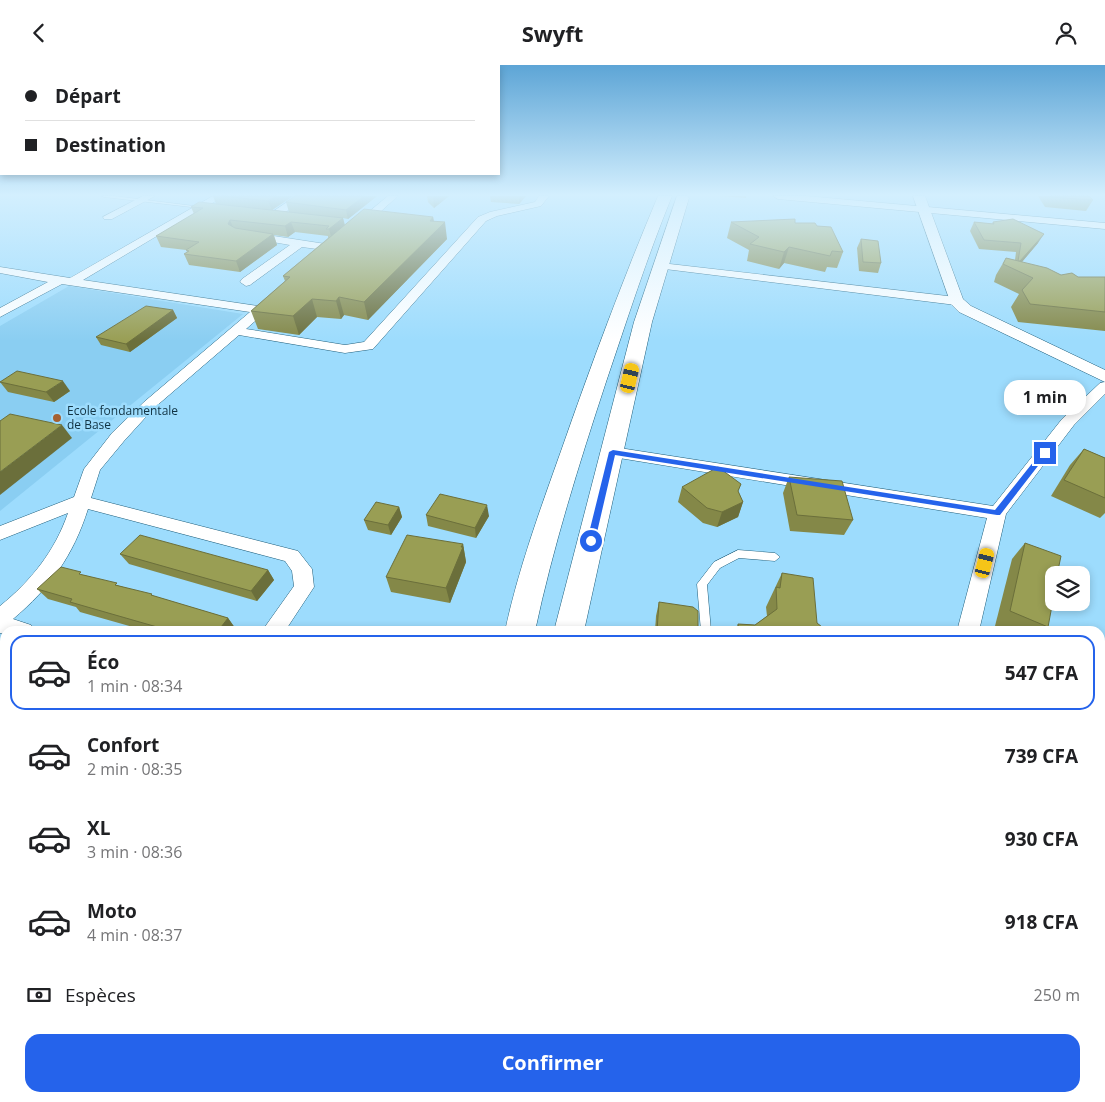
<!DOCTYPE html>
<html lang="fr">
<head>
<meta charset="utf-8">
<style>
	body { margin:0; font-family:"Open Sans",sans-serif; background:#f6f6f6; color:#202124; height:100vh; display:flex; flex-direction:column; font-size:19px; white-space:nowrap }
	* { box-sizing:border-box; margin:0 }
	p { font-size:16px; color:#757577 }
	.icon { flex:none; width:28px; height:28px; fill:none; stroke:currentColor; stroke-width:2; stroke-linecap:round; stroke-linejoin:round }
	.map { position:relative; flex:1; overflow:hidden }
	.sheet { position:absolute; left:0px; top:561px; width:1105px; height:476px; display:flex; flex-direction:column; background:#fff; border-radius:15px 15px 0 0; box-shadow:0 2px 8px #0003 }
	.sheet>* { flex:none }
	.top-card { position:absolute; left:0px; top:0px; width:500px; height:110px; box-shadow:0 2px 8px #0003; display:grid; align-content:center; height:110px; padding:0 25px; background:#fff }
	.tools { position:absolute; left:1045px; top:501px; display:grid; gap:10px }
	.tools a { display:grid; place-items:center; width:45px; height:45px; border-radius:10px; background:#fff; box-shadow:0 2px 8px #0003; font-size:25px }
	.end { position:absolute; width:22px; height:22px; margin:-11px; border:6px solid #2563eb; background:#fff; box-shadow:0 0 0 2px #fff }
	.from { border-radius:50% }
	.bubble { position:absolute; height:35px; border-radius:15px; background:#fff; box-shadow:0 2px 8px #0003; font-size:16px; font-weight:700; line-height:35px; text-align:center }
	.car { position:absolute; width:15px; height:30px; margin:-15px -8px; border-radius:6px; box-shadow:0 0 4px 1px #0007; background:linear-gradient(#f5c518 24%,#345 0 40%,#f5c518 0 76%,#345 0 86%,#f5c518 0) }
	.top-card b { display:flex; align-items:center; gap:18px; height:48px; font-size:19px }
	.top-card b+b { border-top:1px solid #e0e0e0 }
	.top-card i { width:12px; height:12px; background:#202124 }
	ul { padding:9px 0 0; list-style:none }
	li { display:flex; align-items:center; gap:15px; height:75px; margin:0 10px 8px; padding:0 15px; border:2px solid transparent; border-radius:15px }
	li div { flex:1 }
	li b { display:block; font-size:19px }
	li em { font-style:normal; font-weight:700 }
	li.active { border-color:#2563eb }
	li>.icon { width:45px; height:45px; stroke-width:1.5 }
	.pay { display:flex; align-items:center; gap:12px; height:55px; padding:0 25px; font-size:19px }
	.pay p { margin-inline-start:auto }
	.primary-button { display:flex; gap:10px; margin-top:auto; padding:10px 25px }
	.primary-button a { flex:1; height:58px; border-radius:15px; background:#2563eb; color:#fff; font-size:20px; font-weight:700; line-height:58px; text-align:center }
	header { display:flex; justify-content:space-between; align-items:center; height:65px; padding:0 25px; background:#fff; font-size:22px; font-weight:700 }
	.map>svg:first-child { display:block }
</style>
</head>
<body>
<header><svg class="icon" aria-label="back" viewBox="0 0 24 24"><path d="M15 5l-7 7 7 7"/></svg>Swyft<svg class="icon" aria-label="person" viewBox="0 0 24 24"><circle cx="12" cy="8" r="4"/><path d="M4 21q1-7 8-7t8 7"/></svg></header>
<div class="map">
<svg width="1105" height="1037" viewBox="0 0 1105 1037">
	<rect width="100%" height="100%" fill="#9ddcfd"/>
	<polygon fill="#8acef2" points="69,221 243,249 0,446 0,261"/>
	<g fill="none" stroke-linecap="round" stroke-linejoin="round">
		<g stroke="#205f7c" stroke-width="1">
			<g id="service">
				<polygon points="102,131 114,131 202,142 200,143 104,132"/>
				<polygon points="738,485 775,488 780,492 775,496 739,493 720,503 707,520 711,566 701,566 697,519 714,497"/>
			</g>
		</g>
		<g stroke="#205f7c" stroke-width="1">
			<g id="minor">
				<polygon points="143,131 155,131 112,154 104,154 103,152"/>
				<path d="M 213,131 L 224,131 L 83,215 L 258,241 C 264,235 269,229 277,231 L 279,234 L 277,237 L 246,264 L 345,280 L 364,277 L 478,152 L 490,147 L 535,137 L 539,131 L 549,131 L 541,141 L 497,151 L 486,156 L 373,284 L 345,288 L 239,270 L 154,343 L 124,376 L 100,405 L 91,433 L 298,486 L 312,504 L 314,522 L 285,566 L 262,566 L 294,521 L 292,506 L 285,496 L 88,444 C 73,491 50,523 13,554 L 31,560 L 34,566 L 5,566 L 5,569 L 0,568 L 0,541 C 31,516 55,486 68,448 L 0,475 L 0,461 L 74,432 L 84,404 L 112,368 L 144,337 L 250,247 L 62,219 L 0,252 L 0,243 L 48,217 L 0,208 L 0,202 L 70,213 Z"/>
				<polygon points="296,131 307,131 279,152 271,152 271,148"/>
				<polygon points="388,131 398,131 360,165 352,165 351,163 352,161"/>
				<polygon points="773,131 806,131 1105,158 1105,164 778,134"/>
				<polygon points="248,167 332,180 337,183 332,186 302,182 250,220 246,221 240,217 242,214 290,180 244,172 243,170"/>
				<polygon points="661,198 956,232 962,236 956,240 657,203 655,201"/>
				<polygon points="1105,317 1105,329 1074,360 1006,449 979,566 957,566 987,453 613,392 607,391 605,387 607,383 613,382 993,441 1062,354 1100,318"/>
				<polygon points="0,697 5,699 5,724 0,722"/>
				<polygon points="1100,725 1105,727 1105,753 1100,751"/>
				<polygon points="0,877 5,879 5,909 0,907"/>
				<polygon points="1100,995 1105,997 1105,1034 1100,1032"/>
			</g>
		</g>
		<g stroke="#205f7c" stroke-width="1">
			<polygon id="tertiary" points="913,131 925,131 963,234 971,241 1105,305 1105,317 959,247 951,239"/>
		</g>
		<g stroke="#205f7c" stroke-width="1">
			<g id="primary">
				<path d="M 658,131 L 672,131 C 647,192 627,255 606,317 C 579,399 553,482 535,566 L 505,566 C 518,505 540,445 561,386 C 591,300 623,214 658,131 Z"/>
				<polygon points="677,131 687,131 689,133 652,257 584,566 554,566 634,257"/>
				<polygon points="400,1032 447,1032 445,1037 399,1037"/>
				<polygon points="544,1032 590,1032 591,1037 545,1037"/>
			</g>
		</g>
		<use href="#service" fill="#fff" fill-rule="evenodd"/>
		<use href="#minor" fill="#fff" fill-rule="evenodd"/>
		<use href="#tertiary" fill="#fff" fill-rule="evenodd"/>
		<use href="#primary" fill="#fff" fill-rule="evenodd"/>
	</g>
	<g fill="#848848">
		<polygon points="213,131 293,131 272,145 289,147 286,137 377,131 348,154 343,153 345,160 433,152 434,156 447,174 368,255 344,250 341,254 317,252 299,270 258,264 251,246 285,216 283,211 328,173 328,171 295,167 288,172 274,170 277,180 240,207 189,200 184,189 187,187 186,185 161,182 156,171 194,149 191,142 216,139"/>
		<polygon points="427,131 449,131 434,143 428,137"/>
		<polygon points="490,131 526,131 519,139 491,137"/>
		<polygon points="720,131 746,131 746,133"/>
		<polygon points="1038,131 1089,131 1093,135 1086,146 1045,142"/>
		<polygon points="731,157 795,158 817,161 843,187 837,203 827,202 825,207 784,198 779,204 747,196 749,185 727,173"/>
		<polygon points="974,157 992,159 993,157 1038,178 1022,197 1061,210 1078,212 1105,212 1105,266 1018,257 1011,242 1019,229 994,217 996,210 1006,193 1015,195 1016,187 979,184 970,166"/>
		<polygon points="861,174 881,198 878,208 859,206 857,183"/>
		<polygon points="173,245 177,253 130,287 101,280 96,272"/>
		<polygon points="0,317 70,326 54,337 8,327"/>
		<polygon points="1084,384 1105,393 1105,448 1100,453 1051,431 1070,400"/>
		<polygon points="789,412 853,455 844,470 790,466 783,428"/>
		<polygon points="741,419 738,426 743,437 738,452 717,462 703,458 678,437 682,422"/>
		<polygon points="399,442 402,452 391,470 368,465 364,455"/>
		<polygon points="426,450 489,451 476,473 428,461"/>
		<polygon points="1025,478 1048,562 1043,566 1008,566 995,561 1012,494"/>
		<polygon points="463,479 466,497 450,538 391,527 386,512"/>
		<polygon points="120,489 268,505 274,515 257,536 129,499"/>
		<polygon points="782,508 817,558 827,566 735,566 738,559 755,560 767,551 766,542"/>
		<polygon points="84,510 120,521 228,553 235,563 233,566 147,566 80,547 76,542 48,534 37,524"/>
		<polygon points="659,537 698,566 655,566 656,551"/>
		<polygon points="1100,747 1105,749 1105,822 1100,820"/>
	</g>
	<g fill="#6b6f3b">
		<polygon points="276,131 293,131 272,145 268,136"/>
		<polygon points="364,131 377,131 348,154 346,145"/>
		<polygon points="435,131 449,131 434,143 433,132"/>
		<polygon points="519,131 526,131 519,139"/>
		<polygon points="433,152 435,167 445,157 447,174 368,255 364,237"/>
		<polygon points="343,153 345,163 332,175 329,164"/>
		<polygon points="230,155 234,165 228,159"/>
		<polygon points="291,157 295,167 288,172 285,161"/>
		<polygon points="273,169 277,180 240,207 236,196"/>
		<polygon points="1044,169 1038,178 1015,205 1017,200"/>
		<polygon points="789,182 784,198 779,204 784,187"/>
		<polygon points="339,232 344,250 341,254 336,236"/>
		<polygon points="312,234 317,252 299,270 293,251"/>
		<polygon points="173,245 177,253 130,287 126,279"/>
		<polygon points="63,316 70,326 54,337 46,327"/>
		<polygon points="62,360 72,373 0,430 0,407"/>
		<polygon points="743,437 738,452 717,462 722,447"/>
		<polygon points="487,440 489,451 476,473 475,463"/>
		<polygon points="399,442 402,452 391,470 388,460"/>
		<polygon points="463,479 466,497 450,538 446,523"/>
		<polygon points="268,505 274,515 257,536 251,526"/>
		<polygon points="228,553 235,563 233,566 218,566"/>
		<polygon points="0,930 5,933 5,935 0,942"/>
		<polygon points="0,957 5,961 5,966 0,964"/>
		<polygon points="0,1024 5,1028 0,1035"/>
		<polygon points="55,1032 65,1032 62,1037 53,1037"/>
		<polygon points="169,1032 184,1032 193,1037 178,1037"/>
	</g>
	<g fill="#999e54" stroke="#6b6f3b">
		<polygon points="222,131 276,131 268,136"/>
		<polygon points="295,131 364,131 346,145 286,137"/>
		<polygon points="1050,131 1089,131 1093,135 1051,132"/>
		<polygon points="199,137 343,153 329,164 326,164 329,161 291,157 285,161 230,155 228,159 235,163 273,169 236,196 184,189 189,186 186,185 199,177 156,171 203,143 191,142"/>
		<polygon points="364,144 433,152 430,156 445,157 364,237 339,232 336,236 312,234 293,251 251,246 290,212 283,211"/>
		<polygon points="795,154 795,158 815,158 817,161 831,162 843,187 832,186 830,191 789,182 784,187 750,179 759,172 731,157"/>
		<polygon points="1013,154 1044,169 1020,196 1018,196 1021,178 984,175 974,157 994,159 993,157"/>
		<polygon points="861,174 878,176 881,198 863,197"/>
		<polygon points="1006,193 1047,203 1061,210 1072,208 1078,212 1105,212 1105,247 1030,239 1022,225 1033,213 1003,199"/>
		<polygon points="146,241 173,245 126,279 96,272"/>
		<polygon points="17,306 63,316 46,327 0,317"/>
		<polygon points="10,349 62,360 0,407 0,356"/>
		<polygon points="1084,384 1105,393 1105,433 1064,415"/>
		<polygon points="718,402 741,419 738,426 743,437 722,447 707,443 682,422"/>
		<polygon points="789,412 842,416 853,455 797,450"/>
		<polygon points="440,429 487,440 475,463 426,450"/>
		<polygon points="376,437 399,442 388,460 364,455"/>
		<polygon points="140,470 268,505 251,526 120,489"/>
		<polygon points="407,470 463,479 461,482 463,482 446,523 386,512"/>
		<polygon points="1025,478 1061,491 1057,510 1054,510 1054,530 1048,562 1010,546"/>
		<polygon points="61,502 81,507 79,509 117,518 115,520 152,529 151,530 228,553 218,566 171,566 70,537 72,534 37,524"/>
		<polygon points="782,508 813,513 817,558 827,566 739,566 738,559 755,560 777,544 776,522 780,523"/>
		<polygon points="659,537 693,542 698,546 698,566 657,566"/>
		<polygon points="862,563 910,566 863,566"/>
		<polygon points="0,577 5,578 5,687 0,685"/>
		<polygon points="1100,747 1105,749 1105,803 1100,801"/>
		<polygon points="0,749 5,753 5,772 3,774 5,775 5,855 0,851"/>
		<polygon points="0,964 5,966 5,1029 0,1026"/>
		<polygon points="13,1032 55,1032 53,1037 21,1037"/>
		<polygon points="143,1032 169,1032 178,1037 140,1037"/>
	</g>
	<linearGradient id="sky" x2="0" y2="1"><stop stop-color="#5da5d6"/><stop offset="0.47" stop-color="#d3effe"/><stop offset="1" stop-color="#d3effe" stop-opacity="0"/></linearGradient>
	<rect width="1105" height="276" fill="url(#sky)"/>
	<polygon fill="#2563eb" points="613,385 995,445 1042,386 1048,388 1000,450 997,450 615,390 595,476 591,479 587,476 609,387"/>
	<circle fill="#a56032" stroke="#9ddcfd" stroke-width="2" cx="57" cy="353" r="5"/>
	<g text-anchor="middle" stroke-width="5" stroke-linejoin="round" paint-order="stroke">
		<g font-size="12" fill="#113343" stroke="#9ddcfd" text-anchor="start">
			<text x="67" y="350">Ecole fondamentale<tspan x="67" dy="14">de Base</tspan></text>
		</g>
	</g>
</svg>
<div class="tools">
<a><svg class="icon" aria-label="layers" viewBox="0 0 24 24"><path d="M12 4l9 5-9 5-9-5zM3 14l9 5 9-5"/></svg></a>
</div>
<i class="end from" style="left:591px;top:476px"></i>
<i class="end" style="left:1045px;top:388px"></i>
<div class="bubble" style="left:1004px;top:315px;width:82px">1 min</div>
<i class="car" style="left:630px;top:313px;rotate:13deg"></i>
<i class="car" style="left:985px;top:498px;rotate:14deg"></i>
<div class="top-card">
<b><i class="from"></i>Départ</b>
<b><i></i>Destination</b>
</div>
<section class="sheet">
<ul>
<li class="active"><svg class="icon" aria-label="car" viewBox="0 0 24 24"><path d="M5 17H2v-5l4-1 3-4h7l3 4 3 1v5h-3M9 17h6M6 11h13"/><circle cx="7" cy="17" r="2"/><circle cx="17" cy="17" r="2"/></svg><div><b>Éco</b><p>1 min · 08:34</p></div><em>547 CFA</em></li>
<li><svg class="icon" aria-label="car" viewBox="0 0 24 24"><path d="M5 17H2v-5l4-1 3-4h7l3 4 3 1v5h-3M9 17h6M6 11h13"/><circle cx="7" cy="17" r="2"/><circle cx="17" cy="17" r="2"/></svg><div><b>Confort</b><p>2 min · 08:35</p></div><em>739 CFA</em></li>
<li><svg class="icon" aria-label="car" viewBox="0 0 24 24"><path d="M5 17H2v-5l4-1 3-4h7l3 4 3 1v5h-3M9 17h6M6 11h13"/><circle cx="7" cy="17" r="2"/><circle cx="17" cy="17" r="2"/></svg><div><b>XL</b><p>3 min · 08:36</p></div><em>930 CFA</em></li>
<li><svg class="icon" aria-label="car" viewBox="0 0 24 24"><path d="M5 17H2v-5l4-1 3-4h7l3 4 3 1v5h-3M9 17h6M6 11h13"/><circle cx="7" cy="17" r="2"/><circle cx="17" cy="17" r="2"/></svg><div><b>Moto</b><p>4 min · 08:37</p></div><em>918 CFA</em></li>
</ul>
<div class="pay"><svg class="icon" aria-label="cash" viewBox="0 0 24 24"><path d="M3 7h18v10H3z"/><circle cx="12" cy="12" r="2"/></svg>Espèces<p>250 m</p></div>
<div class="primary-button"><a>Confirmer</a></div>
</section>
</div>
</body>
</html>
